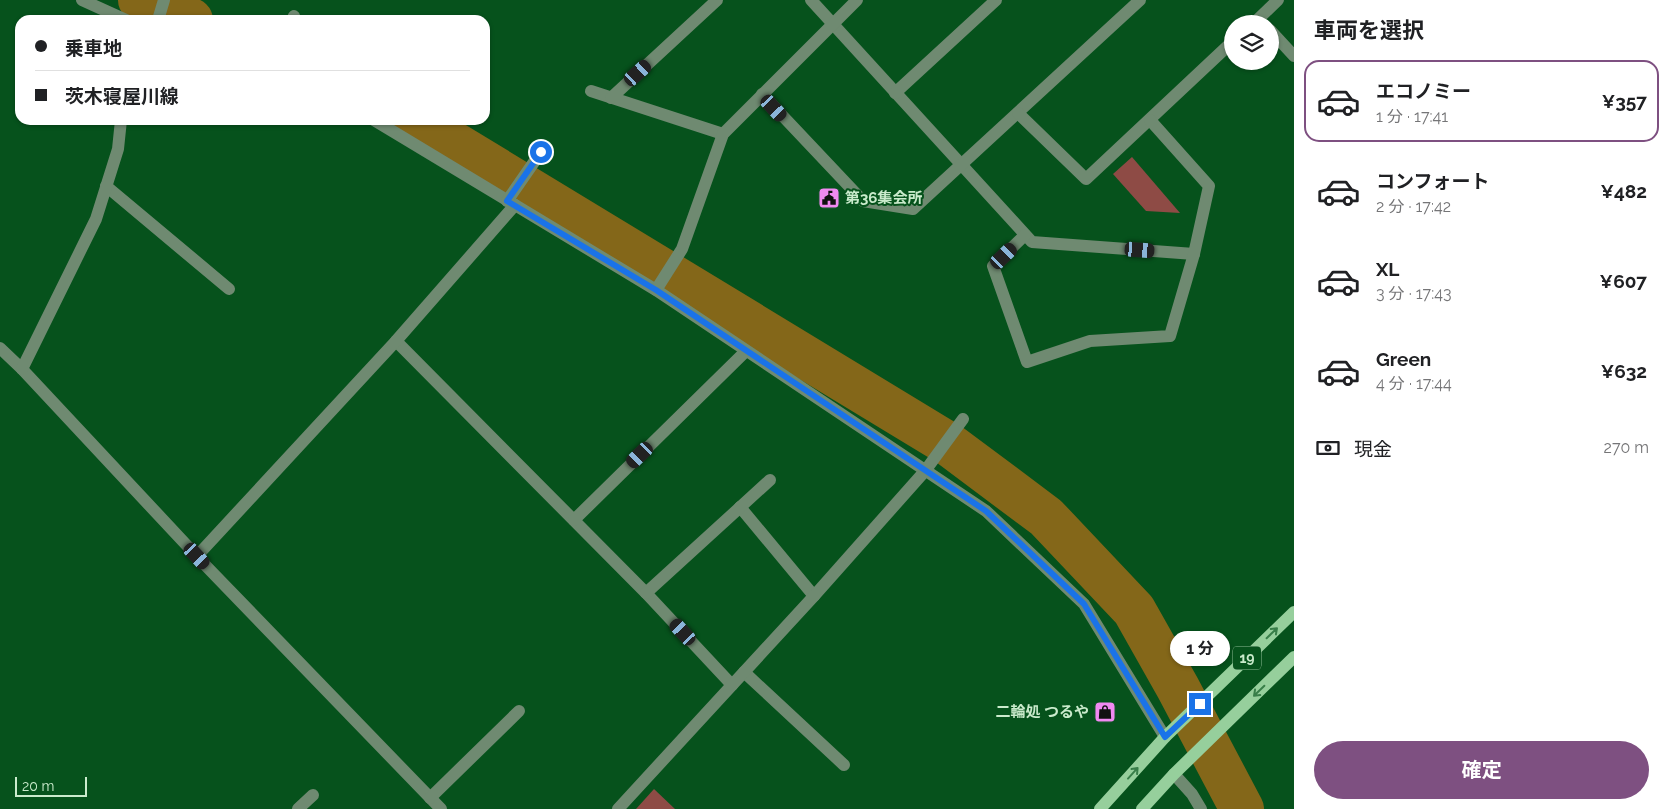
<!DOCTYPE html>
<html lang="ja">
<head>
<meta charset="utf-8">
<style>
	body { margin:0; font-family:Raleway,"Noto Sans JP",sans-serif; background:#f2f2f2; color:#202124; height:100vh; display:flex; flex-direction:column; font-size:19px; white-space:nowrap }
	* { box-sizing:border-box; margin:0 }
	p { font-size:16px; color:#757577 }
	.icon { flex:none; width:28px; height:28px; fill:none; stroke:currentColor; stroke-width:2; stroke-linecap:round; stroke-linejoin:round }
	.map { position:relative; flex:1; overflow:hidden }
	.panel { display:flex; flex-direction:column; background:#fff; width:375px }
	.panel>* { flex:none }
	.hud { position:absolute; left:15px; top:15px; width:475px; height:110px; border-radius:15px; box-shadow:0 1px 4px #0004; display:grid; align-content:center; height:110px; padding:0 20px; background:#fff }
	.fabs { position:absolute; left:1224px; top:15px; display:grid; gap:10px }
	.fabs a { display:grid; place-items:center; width:55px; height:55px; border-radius:50%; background:#fff; box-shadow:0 1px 4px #0004; font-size:25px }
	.scale { position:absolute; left:15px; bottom:12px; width:72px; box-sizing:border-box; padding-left:5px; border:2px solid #caebcc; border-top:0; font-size:14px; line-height:18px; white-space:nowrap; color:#caebcc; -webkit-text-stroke:4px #06521c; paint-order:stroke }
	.end { position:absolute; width:22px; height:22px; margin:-11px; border:6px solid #1a73e8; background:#fff; box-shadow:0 0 0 2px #fff }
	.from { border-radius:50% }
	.bubble { position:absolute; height:35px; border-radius:18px; background:#fff; box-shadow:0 1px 4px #0004; font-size:16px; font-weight:700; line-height:35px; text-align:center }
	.car { position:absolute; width:15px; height:30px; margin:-15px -8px; border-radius:6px; box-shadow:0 0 4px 1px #0007; background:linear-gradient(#222 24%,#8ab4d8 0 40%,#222 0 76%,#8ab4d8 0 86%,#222 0) }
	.hud b { display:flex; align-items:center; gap:18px; height:48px; font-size:19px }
	.hud b+b { border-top:1px solid #e0e0e0 }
	.hud i { width:12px; height:12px; background:#202124 }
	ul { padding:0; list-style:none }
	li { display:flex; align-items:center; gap:15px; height:82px; margin:0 10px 8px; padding:0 10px; border:2px solid transparent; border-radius:15px }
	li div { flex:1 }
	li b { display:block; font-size:19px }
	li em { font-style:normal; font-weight:700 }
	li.current { border-color:#7e5081 }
	li>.icon { width:45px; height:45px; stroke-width:1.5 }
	h2 { padding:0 20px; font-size:22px; line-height:60px }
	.pay { display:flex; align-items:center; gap:12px; height:55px; padding:0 20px; font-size:19px }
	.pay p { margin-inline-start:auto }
	.cta { display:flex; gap:10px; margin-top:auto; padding:10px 20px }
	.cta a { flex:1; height:58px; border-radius:30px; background:#7e5081; color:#fff; font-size:20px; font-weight:700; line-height:58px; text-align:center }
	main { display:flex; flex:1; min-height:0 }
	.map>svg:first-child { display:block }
</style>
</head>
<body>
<main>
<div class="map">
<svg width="1294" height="809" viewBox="0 0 1294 809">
	<rect width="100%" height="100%" fill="#06521c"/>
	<g fill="#8e4b45">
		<polygon points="1132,157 1180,213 1146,211 1113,174"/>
		<polygon points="654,789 675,809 636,809"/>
	</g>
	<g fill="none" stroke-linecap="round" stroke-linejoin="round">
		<g stroke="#846719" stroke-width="44">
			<polyline points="140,0 191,20"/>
			<polyline points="413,120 430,129 947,443 1046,517 1134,610 1178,688 1242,809"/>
		</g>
		<g stroke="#6f8a71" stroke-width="12">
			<polyline points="82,0 126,20"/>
			<polyline points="811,0 1032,242 1194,254"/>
			<polyline points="158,20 164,0"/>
			<polyline points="292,20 294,16"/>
			<polyline points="1253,24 1278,0"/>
			<polyline points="1270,30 1294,56"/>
			<polyline points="591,91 723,134"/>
			<polyline points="895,93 996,0"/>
			<polyline points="762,94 863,201 913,209 1140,0"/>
			<polyline points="611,98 717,0"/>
			<polyline points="1018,113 1086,179 1232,42"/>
			<polyline points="374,120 656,290 986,511 1084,604 1165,737"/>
			<polyline points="106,186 229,289"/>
			<polyline points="507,201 541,152"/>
			<polyline points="1025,235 993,266 1027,362 1090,341 1170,336 1194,254 1209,186 1150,120"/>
			<polyline points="656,290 682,249 723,134 857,0"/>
			<polyline points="396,341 646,593 732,685"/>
			<polyline points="0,348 22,369 207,567 441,809"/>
			<polyline points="22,369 96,219 118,149 121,120"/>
			<polyline points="740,507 814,596"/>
			<polyline points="574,520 746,351"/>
			<polyline points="197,556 396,341 515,205"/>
			<polyline points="646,593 770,480"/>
			<polyline points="744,672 844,765"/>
			<polyline points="1174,774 1192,794 1201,809"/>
			<polyline points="430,798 519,711"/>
			<polyline points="298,809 313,795"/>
			<polyline points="618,809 814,596 925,471 963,419"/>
		</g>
		<g stroke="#96cf9c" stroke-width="12">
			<polyline points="1100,809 1165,737 1294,612"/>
			<polyline points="1142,809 1174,774 1294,657"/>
		</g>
	</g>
	<defs><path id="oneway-shaft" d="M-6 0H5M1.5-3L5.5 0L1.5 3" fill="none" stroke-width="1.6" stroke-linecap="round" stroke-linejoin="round" transform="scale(1.25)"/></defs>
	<g stroke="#387e49">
		<use href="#oneway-shaft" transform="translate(1272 633) rotate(-44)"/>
		<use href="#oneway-shaft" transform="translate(1259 691) rotate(136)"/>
		<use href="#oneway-shaft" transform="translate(1133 773) rotate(-48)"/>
	</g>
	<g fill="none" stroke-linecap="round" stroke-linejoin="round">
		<polyline stroke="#1a73e8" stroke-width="6" points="541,152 507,201 656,290 986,511 1084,604 1165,737 1200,704"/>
	</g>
	<defs>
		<g id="civic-square" transform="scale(1.125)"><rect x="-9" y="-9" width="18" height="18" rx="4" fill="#f28af2" stroke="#06521c"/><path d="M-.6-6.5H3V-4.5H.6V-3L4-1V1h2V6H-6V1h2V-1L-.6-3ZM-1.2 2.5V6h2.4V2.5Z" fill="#111"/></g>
		<g id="shop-square" transform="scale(1.125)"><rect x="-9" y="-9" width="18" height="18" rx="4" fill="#f28af2" stroke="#06521c"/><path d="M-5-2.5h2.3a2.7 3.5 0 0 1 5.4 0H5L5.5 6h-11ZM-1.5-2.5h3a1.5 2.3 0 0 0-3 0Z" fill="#111"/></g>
	</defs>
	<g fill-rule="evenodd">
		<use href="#civic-square" x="829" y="198"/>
		<use href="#shop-square" x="1105" y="712"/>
	</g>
	<g text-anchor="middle" stroke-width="4" stroke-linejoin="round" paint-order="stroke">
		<rect fill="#06521c" stroke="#8fbd97" stroke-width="1" x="1233" y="646.5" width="28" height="23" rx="4"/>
		<g font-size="14" font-weight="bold" fill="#caebcc">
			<text x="1247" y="663">19</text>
		</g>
		<g font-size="15" font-weight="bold" fill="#caebcc" stroke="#06521c" text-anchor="start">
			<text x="845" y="203">第36集会所</text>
			<text x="1089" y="717" text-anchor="end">二輪処 つるや</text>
		</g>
	</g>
</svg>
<div class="fabs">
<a><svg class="icon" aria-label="layers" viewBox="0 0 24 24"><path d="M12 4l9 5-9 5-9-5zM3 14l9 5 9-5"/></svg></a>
</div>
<div class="scale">20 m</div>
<i class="end from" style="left:541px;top:152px"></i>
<i class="end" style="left:1200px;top:704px"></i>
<div class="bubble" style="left:1170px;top:631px;width:60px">1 分</div>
<i class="car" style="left:638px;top:73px;rotate:48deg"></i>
<i class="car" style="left:774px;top:108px;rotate:137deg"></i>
<i class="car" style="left:1140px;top:250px;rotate:94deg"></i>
<i class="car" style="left:1004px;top:256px;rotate:46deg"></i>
<i class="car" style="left:640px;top:455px;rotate:226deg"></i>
<i class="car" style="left:197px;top:556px;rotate:137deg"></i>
<i class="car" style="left:683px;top:632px;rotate:317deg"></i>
<div class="hud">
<b><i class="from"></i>乗車地</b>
<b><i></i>茨木寝屋川線</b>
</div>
</div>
<section class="panel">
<h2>車両を選択</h2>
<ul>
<li class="current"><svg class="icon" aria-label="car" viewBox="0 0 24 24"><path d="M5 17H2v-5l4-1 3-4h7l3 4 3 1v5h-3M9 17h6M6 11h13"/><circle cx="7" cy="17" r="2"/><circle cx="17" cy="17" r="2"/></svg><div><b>エコノミー</b><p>1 分 · 17:41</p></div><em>¥357</em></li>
<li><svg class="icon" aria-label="car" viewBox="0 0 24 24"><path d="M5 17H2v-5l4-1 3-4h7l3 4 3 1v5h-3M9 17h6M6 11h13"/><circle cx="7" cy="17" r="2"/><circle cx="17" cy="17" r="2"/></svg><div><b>コンフォート</b><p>2 分 · 17:42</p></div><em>¥482</em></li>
<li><svg class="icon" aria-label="car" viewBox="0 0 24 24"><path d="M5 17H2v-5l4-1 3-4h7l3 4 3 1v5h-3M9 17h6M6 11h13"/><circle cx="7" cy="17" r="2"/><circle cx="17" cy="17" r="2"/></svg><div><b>XL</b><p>3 分 · 17:43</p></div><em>¥607</em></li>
<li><svg class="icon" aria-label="car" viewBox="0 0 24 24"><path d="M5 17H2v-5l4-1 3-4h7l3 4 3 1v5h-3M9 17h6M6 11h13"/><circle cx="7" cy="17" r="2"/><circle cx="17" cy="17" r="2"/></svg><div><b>Green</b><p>4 分 · 17:44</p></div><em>¥632</em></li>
</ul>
<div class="pay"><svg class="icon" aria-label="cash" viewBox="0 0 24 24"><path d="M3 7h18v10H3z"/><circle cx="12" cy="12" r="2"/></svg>現金<p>270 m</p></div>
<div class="cta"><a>確定</a></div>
</section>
</main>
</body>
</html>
